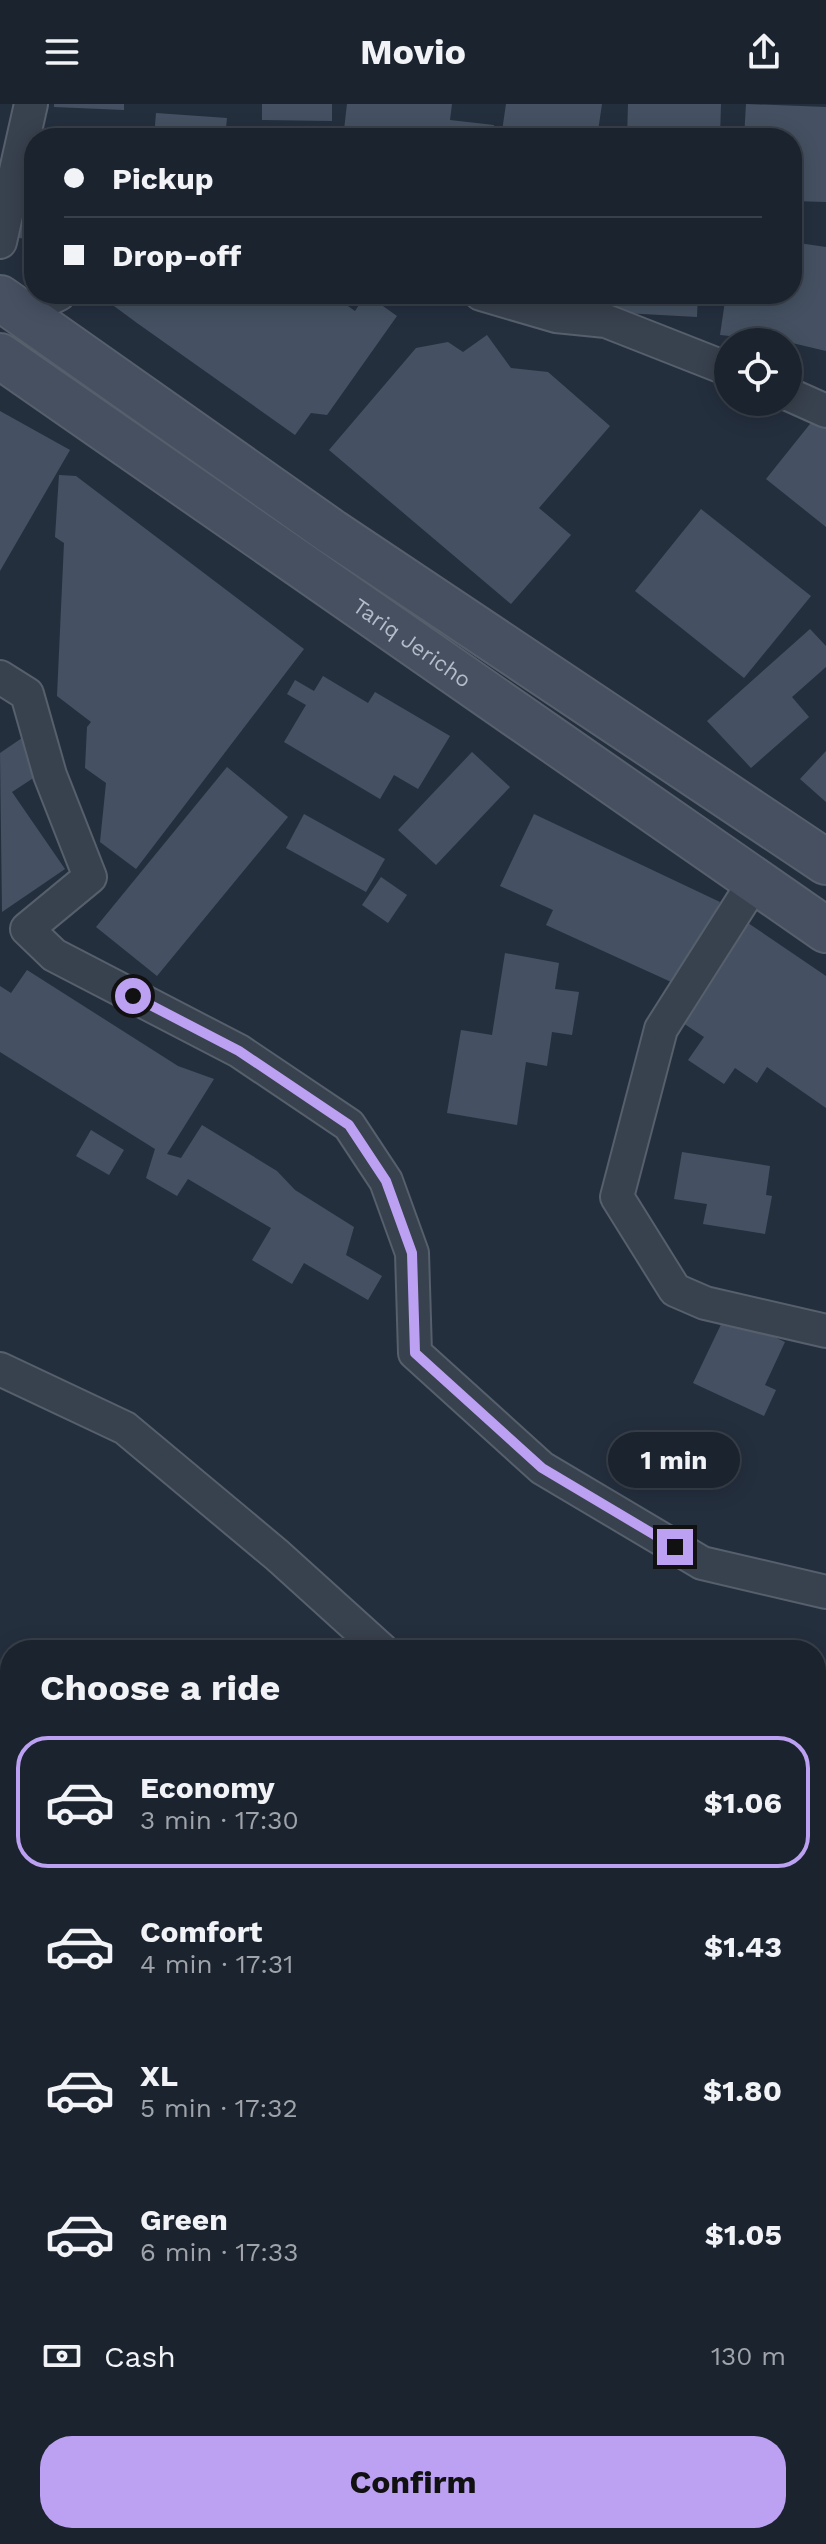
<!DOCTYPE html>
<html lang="en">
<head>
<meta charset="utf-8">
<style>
	body { margin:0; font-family:"Work Sans",sans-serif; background:#242b36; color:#f1f3f6; height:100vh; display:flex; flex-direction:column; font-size:30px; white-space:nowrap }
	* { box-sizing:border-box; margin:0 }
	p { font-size:26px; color:#a0a4aa }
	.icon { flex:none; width:44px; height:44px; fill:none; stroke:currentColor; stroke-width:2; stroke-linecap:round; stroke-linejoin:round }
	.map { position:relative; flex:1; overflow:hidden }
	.drawer { position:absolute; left:0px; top:1536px; width:826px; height:904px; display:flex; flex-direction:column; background:#1b232e; border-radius:32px 32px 0 0; box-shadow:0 4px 20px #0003,0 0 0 2px #39404a }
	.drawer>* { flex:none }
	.top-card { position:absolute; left:24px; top:24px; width:778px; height:176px; border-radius:32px; box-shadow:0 4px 20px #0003,0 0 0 2px #39404a; display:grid; align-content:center; height:176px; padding:0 40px; background:#1b232e }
	.buttons { position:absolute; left:714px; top:224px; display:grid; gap:16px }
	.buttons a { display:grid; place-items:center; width:88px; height:88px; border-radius:50%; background:#1b232e; box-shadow:0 4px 20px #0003,0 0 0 2px #39404a; font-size:40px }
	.end { position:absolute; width:36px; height:36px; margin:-18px; border:10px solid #bca0f2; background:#111; box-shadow:0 0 0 4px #111 }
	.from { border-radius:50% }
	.bubble { position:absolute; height:56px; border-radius:28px; background:#1b232e; box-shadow:0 4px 20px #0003,0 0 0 2px #39404a; font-size:26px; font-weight:700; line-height:56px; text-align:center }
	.top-card b { display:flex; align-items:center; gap:28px; height:76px; font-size:30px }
	.top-card b+b { border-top:2px solid #39404a }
	.top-card i { width:20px; height:20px; background:#f1f3f6 }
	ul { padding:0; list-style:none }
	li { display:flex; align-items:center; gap:24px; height:132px; margin:0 16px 12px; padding:0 24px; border:4px solid transparent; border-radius:32px }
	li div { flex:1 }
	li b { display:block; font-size:30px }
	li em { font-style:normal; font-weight:700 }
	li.current { border-color:#bca0f2 }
	li>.icon { width:72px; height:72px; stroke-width:1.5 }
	h2 { padding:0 40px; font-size:36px; line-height:96px }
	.pay { display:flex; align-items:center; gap:20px; height:88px; padding:0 40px; font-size:30px }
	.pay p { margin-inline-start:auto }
	.button { display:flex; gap:16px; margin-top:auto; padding:16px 40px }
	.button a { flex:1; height:92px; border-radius:32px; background:#bca0f2; color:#111; font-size:32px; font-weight:700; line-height:92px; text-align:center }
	header { display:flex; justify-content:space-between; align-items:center; height:104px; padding:0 40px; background:#1b232e; font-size:36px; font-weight:700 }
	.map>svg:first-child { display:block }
</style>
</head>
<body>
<header><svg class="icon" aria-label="menu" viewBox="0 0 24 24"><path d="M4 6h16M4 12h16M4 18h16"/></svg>Movio<svg class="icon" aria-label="share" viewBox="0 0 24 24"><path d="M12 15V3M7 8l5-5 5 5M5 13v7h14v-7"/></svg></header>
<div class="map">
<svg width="826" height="2440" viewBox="0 0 826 2440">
	<rect width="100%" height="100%" fill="#242f3e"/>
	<g fill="#455162">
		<polygon points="54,0 124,0 124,6 54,3"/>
		<polygon points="262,0 332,0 332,17 262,16"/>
		<polygon points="347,0 452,0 450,16 494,21 493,34 343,34"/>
		<polygon points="506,0 602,0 597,34 501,34"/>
		<polygon points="628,0 721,0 720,34 627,34"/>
		<polygon points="746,0 826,3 826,98 792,97 792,34 744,34"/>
		<polygon points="156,9 227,14 225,34 154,34"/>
		<polygon points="250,28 329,30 329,34 250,34"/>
		<polygon points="34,42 34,135 17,134"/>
		<polygon points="792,138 826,143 826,247 788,238 720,231 726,190 792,190"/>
		<polygon points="106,190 250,190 256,195 285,197 290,190 331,190 355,207 366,190 397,212 327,311 311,309 295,331 137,219 103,194"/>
		<polygon points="606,190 698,190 697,213 605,208"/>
		<polygon points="487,231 511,264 548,268 610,322 539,404 571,431 511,500 329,346 416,244 448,238 463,248"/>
		<polygon points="0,307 70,346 0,467"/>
		<polygon points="814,315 826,325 826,423 766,375"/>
		<polygon points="59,371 76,372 304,545 136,765 100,738 106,679 85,664 87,623 91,618 57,592 64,439 55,433"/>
		<polygon points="701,405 811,492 744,574 635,487"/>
		<polygon points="810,525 826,542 826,563 792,593 809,613 751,664 707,617"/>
		<polygon points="323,572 368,599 375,588 450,632 418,685 394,671 380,695 284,638 306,601 287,590 295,576 314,587"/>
		<polygon points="22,634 44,667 12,688 65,765 2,808 0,649"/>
		<polygon points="826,647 826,698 800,675"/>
		<polygon points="472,648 510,683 436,761 398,726"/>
		<polygon points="227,663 288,713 157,872 96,823"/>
		<polygon points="304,710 385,755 366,788 286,744"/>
		<polygon points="534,710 720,798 680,882 546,821 553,806 500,782"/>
		<polygon points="381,773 407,791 388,819 362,801"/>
		<polygon points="748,819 826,872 826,1004 767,963 757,979 735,964 724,980 688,956 704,933 680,917"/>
		<polygon points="505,849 559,859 555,885 579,888 572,931 552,928 547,962 526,958 517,1021 447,1009 461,926 492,931"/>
		<polygon points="27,866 178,962 214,975 167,1050 181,1054 202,1021 277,1067 295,1086 354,1123 346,1151 382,1172 368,1196 304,1159 292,1180 252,1156 271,1124 188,1075 177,1092 146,1074 155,1045 0,948 0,882 11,889"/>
		<polygon points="91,1026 124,1046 109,1071 76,1052"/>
		<polygon points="682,1048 770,1062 766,1091 772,1092 765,1130 703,1120 707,1100 674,1095"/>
		<polygon points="726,1210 785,1238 765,1281 776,1286 764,1312 693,1279"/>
		<polygon points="10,2101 10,2220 0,2226 0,2108"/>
		<polygon points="816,2325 826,2327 826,2386 821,2409 816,2408"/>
	</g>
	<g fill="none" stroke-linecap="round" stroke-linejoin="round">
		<g stroke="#565f6c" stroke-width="36">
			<g id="minor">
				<polyline points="0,138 31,0"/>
				<polyline points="481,190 556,212 606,217 728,265"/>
				<polyline points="24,207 59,190"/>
				<polyline points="788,290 826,307"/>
				<polyline points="0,573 27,590 50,671 90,773 27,825 54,851 239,947 349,1021 386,1077 412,1149 415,1249 542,1364 702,1459 826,1488"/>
				<polyline points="755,777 661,925 617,1093 675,1186 705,1199 826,1227"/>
				<polyline points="0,1265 125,1324 277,1451 382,1546"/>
				<polyline points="816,1688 826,1685"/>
				<polyline points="0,2293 10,2302"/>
				<polyline points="495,2430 515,2440"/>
			</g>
		</g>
		<g stroke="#565f6c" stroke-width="44">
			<g id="tertiary">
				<polyline points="0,2066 10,2059"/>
				<polyline points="816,2162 826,2161"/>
			</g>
		</g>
		<g stroke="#565f6c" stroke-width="48">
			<g id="secondary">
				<polyline points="0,194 332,428 826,758"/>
				<path id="s1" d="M 0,252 L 826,826"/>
			</g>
		</g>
		<use href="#minor" stroke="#38414e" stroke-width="32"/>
		<use href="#tertiary" stroke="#38414e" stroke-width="40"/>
		<use href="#secondary" stroke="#465061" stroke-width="44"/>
	</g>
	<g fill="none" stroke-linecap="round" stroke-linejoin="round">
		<polyline stroke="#bca0f2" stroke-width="10" points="133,892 239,947 349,1021 386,1077 412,1149 415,1249 542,1364 675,1443"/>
	</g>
	<g text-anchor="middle" stroke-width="7" stroke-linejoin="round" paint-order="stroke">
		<g font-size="22" fill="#b4bcc9" stroke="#1d2633">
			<text dy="8" stroke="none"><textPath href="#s1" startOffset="502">Tariq Jericho</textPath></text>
		</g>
	</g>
</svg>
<div class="buttons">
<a><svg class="icon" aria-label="locate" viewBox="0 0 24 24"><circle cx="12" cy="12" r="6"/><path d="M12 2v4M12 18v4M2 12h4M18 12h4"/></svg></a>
</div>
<i class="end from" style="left:133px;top:892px"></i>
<i class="end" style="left:675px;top:1443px"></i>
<div class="bubble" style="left:608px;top:1328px;width:132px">1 min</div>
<div class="top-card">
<b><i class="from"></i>Pickup</b>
<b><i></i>Drop-off</b>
</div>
<section class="drawer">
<h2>Choose a ride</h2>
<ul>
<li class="current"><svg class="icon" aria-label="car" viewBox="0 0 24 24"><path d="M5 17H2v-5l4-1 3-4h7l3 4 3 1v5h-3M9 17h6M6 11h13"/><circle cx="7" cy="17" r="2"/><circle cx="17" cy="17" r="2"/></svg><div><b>Economy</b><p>3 min · 17:30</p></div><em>$1.06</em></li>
<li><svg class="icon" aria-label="car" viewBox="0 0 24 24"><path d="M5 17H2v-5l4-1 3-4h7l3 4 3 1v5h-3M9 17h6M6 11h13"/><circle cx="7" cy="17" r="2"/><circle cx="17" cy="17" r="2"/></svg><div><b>Comfort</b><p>4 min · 17:31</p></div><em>$1.43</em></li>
<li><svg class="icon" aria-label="car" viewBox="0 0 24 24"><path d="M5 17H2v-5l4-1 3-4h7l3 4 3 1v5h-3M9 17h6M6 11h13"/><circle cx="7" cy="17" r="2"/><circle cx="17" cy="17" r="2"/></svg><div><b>XL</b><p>5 min · 17:32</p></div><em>$1.80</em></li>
<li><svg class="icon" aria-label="car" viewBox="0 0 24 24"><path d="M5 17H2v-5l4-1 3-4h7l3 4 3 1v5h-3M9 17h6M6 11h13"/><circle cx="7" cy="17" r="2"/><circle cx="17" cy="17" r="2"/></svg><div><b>Green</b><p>6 min · 17:33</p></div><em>$1.05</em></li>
</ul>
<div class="pay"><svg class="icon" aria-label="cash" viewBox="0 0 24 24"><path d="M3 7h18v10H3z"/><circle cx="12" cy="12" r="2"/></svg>Cash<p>130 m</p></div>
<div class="button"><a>Confirm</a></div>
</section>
</div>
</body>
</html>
